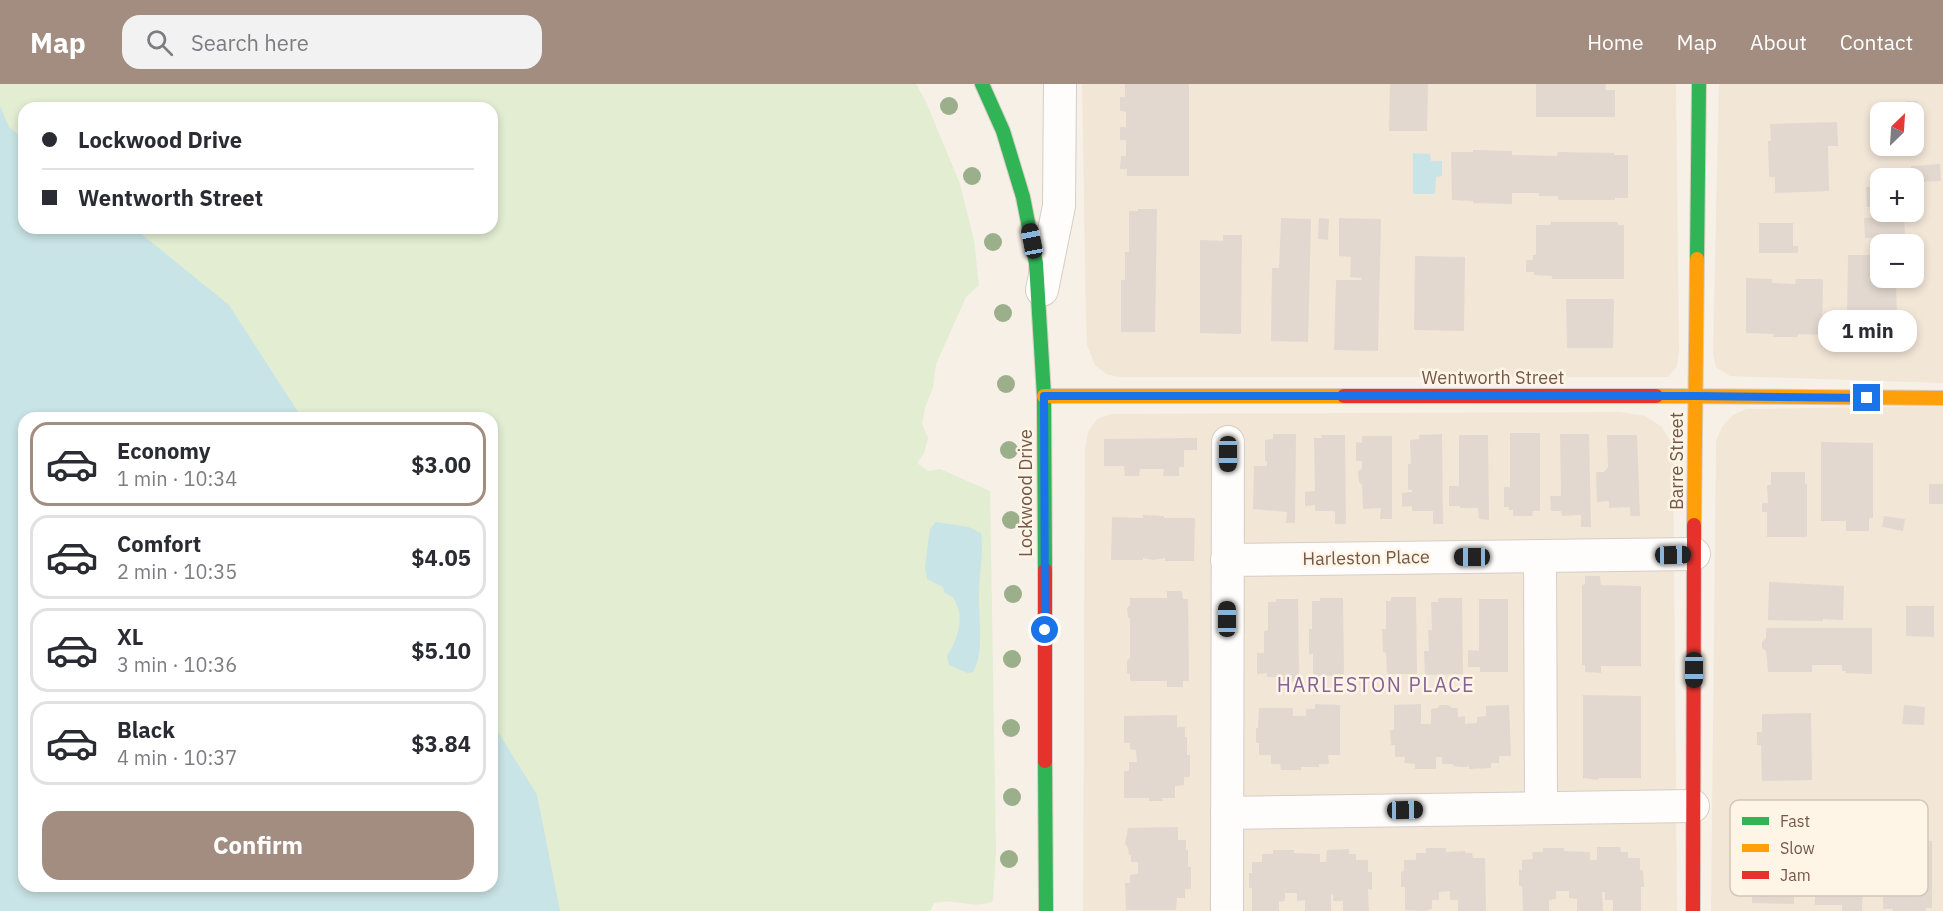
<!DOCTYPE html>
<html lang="en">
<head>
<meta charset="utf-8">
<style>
	body { margin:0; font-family:"IBM Plex Sans",sans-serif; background:#f2f2f3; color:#2b2b33; height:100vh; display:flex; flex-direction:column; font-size:22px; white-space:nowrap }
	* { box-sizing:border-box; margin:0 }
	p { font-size:20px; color:#7c7c81 }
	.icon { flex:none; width:33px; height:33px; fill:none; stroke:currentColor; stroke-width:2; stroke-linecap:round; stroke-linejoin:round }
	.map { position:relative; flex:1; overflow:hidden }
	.panel { position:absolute; left:18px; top:328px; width:480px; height:480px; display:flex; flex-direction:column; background:#fff; border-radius:18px; box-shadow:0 3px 9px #0003 }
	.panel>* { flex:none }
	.guide { position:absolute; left:18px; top:18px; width:480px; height:132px; border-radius:18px; box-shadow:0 3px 9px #0003; display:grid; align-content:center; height:132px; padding:0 24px; background:#fff }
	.needle { width:39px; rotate:25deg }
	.buttons { position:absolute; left:1870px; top:18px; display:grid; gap:12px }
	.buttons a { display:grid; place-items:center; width:54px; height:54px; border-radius:12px; background:#fff; box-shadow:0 3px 9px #0003; font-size:30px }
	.end { position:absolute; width:27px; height:27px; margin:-14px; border:8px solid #1a73e8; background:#fff; box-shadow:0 0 0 3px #fff }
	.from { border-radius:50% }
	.bubble { position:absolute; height:42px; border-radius:18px; background:#fff; box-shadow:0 3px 9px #0003; font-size:20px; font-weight:800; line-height:42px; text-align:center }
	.car { position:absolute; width:18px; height:36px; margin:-18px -9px; border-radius:8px; box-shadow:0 0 4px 2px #0007; background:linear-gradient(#222 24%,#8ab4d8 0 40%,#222 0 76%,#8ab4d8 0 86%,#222 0) }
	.guide b { display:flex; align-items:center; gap:21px; height:57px; font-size:22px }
	.guide b+b { border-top:2px solid #e1e1e2 }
	.guide i { width:15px; height:15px; background:#2b2b33 }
	ul { padding:10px 0 0; list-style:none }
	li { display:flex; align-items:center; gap:18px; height:84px; margin:0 12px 9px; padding:0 12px; border:3px solid #e1e1e2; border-radius:18px }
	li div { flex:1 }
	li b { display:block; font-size:22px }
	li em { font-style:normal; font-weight:800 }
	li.current { border-color:#a28d80 }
	li>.icon { width:54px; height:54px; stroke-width:1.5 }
	.action { display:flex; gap:12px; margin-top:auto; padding:12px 24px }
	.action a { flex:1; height:69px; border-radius:18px; background:#a28d80; color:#fff; font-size:24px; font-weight:800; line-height:69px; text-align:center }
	header { display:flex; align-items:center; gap:36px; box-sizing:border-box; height:84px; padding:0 30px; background:#a28d80; color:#fff }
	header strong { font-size:28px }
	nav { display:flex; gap:33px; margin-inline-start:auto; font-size:21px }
	.search { width:420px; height:54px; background:#f2f2f3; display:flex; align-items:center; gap:15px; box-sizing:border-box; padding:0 21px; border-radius:18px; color:#7c7c81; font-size:22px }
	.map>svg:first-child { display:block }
</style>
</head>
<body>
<header>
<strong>Map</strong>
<div class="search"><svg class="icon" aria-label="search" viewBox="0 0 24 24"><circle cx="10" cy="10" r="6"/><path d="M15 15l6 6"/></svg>Search here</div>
<nav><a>Home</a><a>Map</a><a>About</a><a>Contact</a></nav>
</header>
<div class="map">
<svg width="1943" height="827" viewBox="0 0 1943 827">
	<rect width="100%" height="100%" fill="#f6f0e7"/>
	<g fill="#f2e6d7" fill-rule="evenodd">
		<polygon points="1082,0 1676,0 1679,266 1677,282 1668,293 1119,293 1106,290 1095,281 1087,261 1086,234"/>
		<path d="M 1719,0 L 1943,0 L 1943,299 L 1730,292 L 1716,283 L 1713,269 ZM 1881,28 L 1914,28 L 1914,62 L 1881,62 ZM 1881,94 L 1914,94 L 1914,128 L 1881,128 ZM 1881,160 L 1914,160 L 1914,194 L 1881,194 Z"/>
		<polygon points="1943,322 1943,827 1711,827 1716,357 1722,343 1733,331 1746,325"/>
		<polygon points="1620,328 1645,332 1662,343 1673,362 1677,827 1083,827 1085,365 1088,348 1097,335 1112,330"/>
	</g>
	<path fill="#e2edd2" d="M 0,0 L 916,0 L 926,18 L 960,100 L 974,156 L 979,201 L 966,213 L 936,280 L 933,303 L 925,324 L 922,340 L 928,354 L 924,369 L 917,379 L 928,387 L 940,385 L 990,407 L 996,768 L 993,817 C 979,823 969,820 954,818 C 948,817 941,818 934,819 L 930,827 L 396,827 L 492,802 L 492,334 L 215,334 L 91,144 L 492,144 L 492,24 L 24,24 L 24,334 L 0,298 Z"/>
	<g fill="#c9e4e6">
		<polygon points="0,22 9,43 24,55 24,144 134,144 229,221 302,334 24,334 24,802 492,802 492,638 537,711 560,827 0,827"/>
		<polygon points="1413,69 1430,70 1431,77 1442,77 1442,92 1436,93 1435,110 1413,110"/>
		<path d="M 936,438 L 968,443 L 981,449 C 984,469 979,489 979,510 C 978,532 985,569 973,588 L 968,589 L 949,581 L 947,572 C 955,561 962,541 959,527 C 958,523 955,517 953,513 L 945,509 L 943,503 L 927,495 L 925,482 L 930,445 Z"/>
	</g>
	<g fill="#e2d8cf">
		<polygon points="1125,0 1189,0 1189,92 1127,92 1127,85 1120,85 1121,72 1126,72 1126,56 1120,56 1120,43 1126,43 1126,28 1120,27 1120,13 1125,13"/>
		<polygon points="1390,0 1428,0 1427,47 1389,47"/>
		<polygon points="1536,0 1606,0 1605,6 1615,6 1615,33 1536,33"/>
		<polygon points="1906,17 1917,17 1918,34 1914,34 1914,28 1906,28"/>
		<polygon points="1837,38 1838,62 1828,62 1829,107 1775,109 1775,93 1769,93 1768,57 1771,57 1770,40"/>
		<polygon points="1473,66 1512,67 1512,71 1557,72 1558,68 1614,69 1614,71 1628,71 1628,114 1615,114 1615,116 1558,116 1558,112 1539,112 1539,109 1512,109 1512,120 1473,119 1473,117 1452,116 1451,68 1473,68"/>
		<polygon points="1940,80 1941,97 1914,98 1914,94 1912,94 1911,82"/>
		<polygon points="1866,103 1881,103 1881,123 1867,123"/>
		<polygon points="1138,125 1157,125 1155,248 1121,248 1121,196 1125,196 1125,168 1129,168 1129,127 1138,127"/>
		<polygon points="1904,132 1905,152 1865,154 1864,134"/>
		<polygon points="1281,134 1311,135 1308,258 1271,257 1272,184 1279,184"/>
		<polygon points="1319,134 1329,135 1328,156 1318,155"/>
		<polygon points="1339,134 1381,135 1378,267 1334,266 1336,196 1361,196 1362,194 1350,193 1351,173 1339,172"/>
		<polygon points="1551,138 1617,138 1618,141 1624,141 1624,195 1552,195 1552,192 1534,191 1534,188 1526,188 1526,176 1533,176 1533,171 1536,171 1536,141 1551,141"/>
		<polygon points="1759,139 1793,139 1793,162 1798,162 1798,169 1759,169"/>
		<polygon points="1223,151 1242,151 1241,250 1200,249 1200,156 1223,157"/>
		<polygon points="1848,171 1881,171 1881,194 1895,194 1895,200 1896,200 1897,235 1847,235"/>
		<polygon points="1415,172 1465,173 1464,247 1414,246"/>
		<polygon points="1746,194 1772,195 1772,199 1795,200 1796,195 1823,195 1822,251 1798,250 1798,253 1773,253 1774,250 1746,249"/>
		<polygon points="1566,215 1614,215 1613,264 1567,264"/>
		<polygon points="1510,349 1540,349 1540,427 1533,427 1532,432 1513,432 1513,426 1509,426 1509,423 1504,423 1504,403 1510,403"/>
		<polygon points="1273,350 1296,350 1295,439 1286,439 1287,428 1253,425 1254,382 1267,382 1267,377 1265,377 1265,356 1273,355"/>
		<polygon points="1442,350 1443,440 1433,440 1433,427 1412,427 1412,422 1402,423 1402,409 1412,408 1412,406 1408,406 1408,380 1411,380 1410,356 1419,355 1419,351"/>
		<polygon points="1560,350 1589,350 1591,443 1581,443 1581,431 1562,432 1561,427 1551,427 1550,412 1561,412"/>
		<polygon points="1321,351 1345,351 1346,440 1335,440 1335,427 1315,427 1315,421 1305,422 1305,408 1315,407 1314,354 1322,354"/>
		<polygon points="1459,351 1488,351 1489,436 1479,435 1478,424 1460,424 1460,422 1449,422 1449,402 1459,402"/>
		<polygon points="1607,351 1637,351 1640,432 1630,432 1630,423 1609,424 1609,417 1597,418 1596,388 1604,388 1608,383"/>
		<polygon points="1362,352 1392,352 1392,435 1380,435 1381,424 1363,425 1362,401 1359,398 1358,388 1362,384 1362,377 1356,377 1356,358 1362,359"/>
		<polygon points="1197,354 1197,366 1184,366 1184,383 1179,383 1179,392 1163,392 1164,385 1140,385 1139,392 1125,392 1124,382 1104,382 1104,355"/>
		<polygon points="1821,358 1873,359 1873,434 1869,434 1869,447 1846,447 1846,437 1821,437"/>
		<polygon points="1771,388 1805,388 1805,400 1807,400 1807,453 1767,453 1767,428 1762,428 1762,419 1768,419 1767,401 1771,401"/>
		<rect x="1929" y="400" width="14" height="20"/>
		<polygon points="1143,431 1164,432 1164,434 1195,434 1194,477 1165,477 1165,474 1154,476 1143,474 1143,476 1111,476 1112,433 1143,434"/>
		<polygon points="1884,432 1905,435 1903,447 1882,443"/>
		<polygon points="1585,492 1600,492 1601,501 1641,502 1641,582 1601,582 1601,589 1585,588 1585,581 1582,581 1582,501 1585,500"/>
		<polygon points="1769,498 1844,502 1843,536 1823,535 1823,537 1768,536"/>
		<polygon points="1167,507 1182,507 1183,515 1188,515 1189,597 1183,597 1183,603 1167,603 1167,597 1130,597 1130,590 1127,589 1127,577 1130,574 1130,535 1128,533 1127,524 1130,521 1130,514 1167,514"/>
		<polygon points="1391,513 1416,513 1417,590 1387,590 1386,569 1383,568 1382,545 1386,545 1386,517 1391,517"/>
		<polygon points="1320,514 1343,514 1344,592 1313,592 1313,570 1309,570 1309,545 1312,545 1312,517 1320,517"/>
		<polygon points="1438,514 1462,514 1463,590 1425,591 1424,567 1429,567 1428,546 1432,546 1431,518 1438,518"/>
		<polygon points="1276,515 1298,515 1299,593 1295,593 1295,597 1283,598 1283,593 1267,593 1267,589 1257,590 1257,569 1264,569 1264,547 1268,546 1268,518 1276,518"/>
		<polygon points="1479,515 1508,515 1508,588 1480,588 1480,583 1468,583 1468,566 1479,567"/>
		<polygon points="1906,522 1934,522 1934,553 1906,552"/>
		<polygon points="1766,544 1872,544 1872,590 1846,589 1846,587 1842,587 1842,581 1812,581 1812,588 1768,588 1766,567 1762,564 1762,558 1766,554"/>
		<polygon points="1583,611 1641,612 1641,694 1599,694 1598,696 1583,694"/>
		<polygon points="1315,620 1340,621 1340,671 1328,671 1329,680 1319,680 1319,683 1301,683 1301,686 1281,686 1280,680 1271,680 1271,671 1259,671 1259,659 1256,659 1256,644 1258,644 1259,624 1293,624 1293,632 1306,632 1306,625 1315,625"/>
		<polygon points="1421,620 1421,640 1431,640 1431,625 1438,624 1440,621 1448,621 1452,624 1458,624 1458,633 1465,632 1465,640 1477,639 1477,633 1486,632 1486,622 1509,621 1511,672 1499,672 1499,679 1491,679 1491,684 1469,685 1469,681 1467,683 1461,683 1454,682 1453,680 1442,680 1442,673 1436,673 1436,685 1415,685 1415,680 1404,679 1405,673 1395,673 1395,661 1391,661 1390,646 1394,646 1394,621"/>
		<polygon points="1904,621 1925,623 1924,641 1902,640"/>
		<polygon points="1811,629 1812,696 1762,697 1761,661 1757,661 1757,648 1762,648 1762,630"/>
		<polygon points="1177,631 1177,643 1185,643 1185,653 1187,653 1187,671 1190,671 1190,693 1184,693 1184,701 1175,702 1175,714 1162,714 1163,717 1149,717 1149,714 1124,714 1124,687 1129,687 1129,678 1137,678 1136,666 1130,665 1130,659 1124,659 1124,632"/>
		<polygon points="1752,735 1794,735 1794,820 1752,819 1752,806 1739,806 1739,799 1746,799 1746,795 1743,795 1743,774 1746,774 1746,768 1740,768 1740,761 1752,761"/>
		<polygon points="1882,742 1924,742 1924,756 1932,757 1932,824 1926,824 1926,827 1893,827 1893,825 1883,825"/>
		<polygon points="1178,743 1178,756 1186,756 1186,766 1188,766 1188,783 1191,783 1191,805 1185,805 1185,814 1177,814 1176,826 1126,826 1125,799 1130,799 1130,791 1138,790 1138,778 1131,778 1131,771 1129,771 1128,764 1125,760 1128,744"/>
		<polygon points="1830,744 1863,745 1863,773 1864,772 1862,827 1842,827 1842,821 1815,821 1815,774 1830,774"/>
		<polygon points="1597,763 1620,763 1621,768 1628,768 1628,774 1640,774 1640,786 1643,786 1644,803 1641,803 1641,827 1613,827 1613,816 1605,816 1605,808 1602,808 1603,827 1577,827 1577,815 1569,814 1569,807 1556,807 1556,815 1549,816 1549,827 1523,827 1522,802 1519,802 1519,786 1522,786 1522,776 1533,775 1532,768 1543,768 1543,764 1564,764 1564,767 1590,768 1590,776 1597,776"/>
		<polygon points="1426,764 1446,764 1446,768 1465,767 1465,769 1472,769 1473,774 1485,774 1486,827 1458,827 1458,816 1450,816 1450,807 1439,808 1439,816 1432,816 1432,825 1425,827 1405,826 1405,803 1401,803 1401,788 1404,787 1404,776 1416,776 1416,769 1426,769"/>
		<polygon points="1349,765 1349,770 1356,770 1356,776 1368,776 1368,788 1372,788 1372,806 1368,805 1369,827 1343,827 1343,817 1333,817 1333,810 1331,811 1331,827 1305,827 1305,816 1297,817 1297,809 1285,809 1285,817 1279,818 1279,827 1252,827 1252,804 1249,804 1249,789 1252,789 1252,778 1262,778 1262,770 1273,770 1273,766 1294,766 1294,769 1320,770 1320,778 1326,778 1327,766"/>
	</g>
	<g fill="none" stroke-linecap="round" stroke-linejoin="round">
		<g stroke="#d7cdc5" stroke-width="34">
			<g id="street">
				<polyline points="1042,206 1059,122 1060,0"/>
				<polyline points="1540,472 1541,724"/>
				<polyline points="1227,476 1694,470"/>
				<polyline points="1227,729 1693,722"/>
				<polyline points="1227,827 1228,358"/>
			</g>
		</g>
		<g stroke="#d7cdc4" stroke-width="16">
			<g id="fast">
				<polyline points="982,0 1003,47 1023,113 1036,179 1044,312 1045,486"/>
				<polyline points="1697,175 1699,0"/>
				<polyline points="1045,677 1046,827"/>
			</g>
		</g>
		<g stroke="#d7cdc4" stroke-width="16">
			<g id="slow">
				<polyline points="1044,312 1344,312"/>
				<polyline points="1656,312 1943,314"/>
				<polyline points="1694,441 1697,175"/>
			</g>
		</g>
		<g stroke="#d7cdc4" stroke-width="16">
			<g id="jam">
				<polyline points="1344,312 1656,312"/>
				<polyline points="1045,486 1045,677"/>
				<polyline points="1693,827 1694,441"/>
			</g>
		</g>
		<use href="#street" stroke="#fefdfb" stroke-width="32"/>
		<use href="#fast" stroke="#30b455" stroke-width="14"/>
		<use href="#slow" stroke="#ff9f0a" stroke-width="14"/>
		<use href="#jam" stroke="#e5322d" stroke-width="14"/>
	</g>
	<g fill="#9caf8b">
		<circle cx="949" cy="22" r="9"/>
		<circle cx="972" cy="92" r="9"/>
		<circle cx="993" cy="158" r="9"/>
		<circle cx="1003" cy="229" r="9"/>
		<circle cx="1006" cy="300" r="9"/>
		<circle cx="1009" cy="366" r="9"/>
		<circle cx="1011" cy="436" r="9"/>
		<circle cx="1013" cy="510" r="9"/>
		<circle cx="1012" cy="575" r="9"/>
		<circle cx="1011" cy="644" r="9"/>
		<circle cx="1012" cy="713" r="9"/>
		<circle cx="1009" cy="775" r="9"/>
	</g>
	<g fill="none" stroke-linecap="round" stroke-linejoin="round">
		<polyline stroke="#1a73e8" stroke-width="8" points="1045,546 1044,312 1695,312 1867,314"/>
	</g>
	<g text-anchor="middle" stroke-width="5" stroke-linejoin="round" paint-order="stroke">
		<g font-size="18" fill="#745748" stroke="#fff5e7">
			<text x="1493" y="300">Wentworth Street</text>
			<text transform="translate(1677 377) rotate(-90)" y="6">Barre Street</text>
			<text transform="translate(1026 409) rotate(-90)" y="6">Lockwood Drive</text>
			<text transform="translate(1366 474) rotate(-1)" y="6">Harleston Place</text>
		</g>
		<g font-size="20" letter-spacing="1.5" fill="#856397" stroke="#fff5e7">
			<text x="1376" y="608">HARLESTON PLACE</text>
		</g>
	</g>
	<rect x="1730" y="716" width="198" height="96" rx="9" fill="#fff5e7" stroke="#d5c6b7" stroke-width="1.5"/>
	<rect x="1742" y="733" width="27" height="8" fill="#30b455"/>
	<rect x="1742" y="760" width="27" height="8" fill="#ff9f0a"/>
	<rect x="1742" y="787" width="27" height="8" fill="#e5322d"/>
	<g font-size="16" fill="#745748">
		<text x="1780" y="743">Fast</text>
		<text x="1780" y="770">Slow</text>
		<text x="1780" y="797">Jam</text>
	</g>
</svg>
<div class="buttons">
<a><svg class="needle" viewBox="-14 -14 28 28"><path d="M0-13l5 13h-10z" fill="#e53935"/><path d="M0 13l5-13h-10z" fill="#7c7c81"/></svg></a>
<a>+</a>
<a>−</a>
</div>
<i class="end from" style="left:1045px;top:546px"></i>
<i class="end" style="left:1867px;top:314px"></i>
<div class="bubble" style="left:1818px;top:226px;width:99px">1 min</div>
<i class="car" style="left:1032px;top:157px;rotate:349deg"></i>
<i class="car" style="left:1228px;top:370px;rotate:180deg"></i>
<i class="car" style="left:1673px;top:471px;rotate:89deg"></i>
<i class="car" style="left:1472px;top:473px;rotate:270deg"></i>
<i class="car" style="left:1227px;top:535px;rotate:0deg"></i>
<i class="car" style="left:1694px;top:586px;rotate:180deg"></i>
<i class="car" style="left:1405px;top:726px;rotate:89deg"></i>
<div class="guide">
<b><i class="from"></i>Lockwood Drive</b>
<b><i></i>Wentworth Street</b>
</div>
<section class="panel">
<ul>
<li class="current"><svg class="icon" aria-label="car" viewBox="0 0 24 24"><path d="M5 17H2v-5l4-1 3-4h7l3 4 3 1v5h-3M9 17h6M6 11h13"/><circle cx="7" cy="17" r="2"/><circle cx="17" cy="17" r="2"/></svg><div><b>Economy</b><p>1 min · 10:34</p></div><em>$3.00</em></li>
<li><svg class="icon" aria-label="car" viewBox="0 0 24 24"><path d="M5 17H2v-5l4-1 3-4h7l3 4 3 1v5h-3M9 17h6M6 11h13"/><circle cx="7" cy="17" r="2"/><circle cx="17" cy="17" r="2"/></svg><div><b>Comfort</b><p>2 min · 10:35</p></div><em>$4.05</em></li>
<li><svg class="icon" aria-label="car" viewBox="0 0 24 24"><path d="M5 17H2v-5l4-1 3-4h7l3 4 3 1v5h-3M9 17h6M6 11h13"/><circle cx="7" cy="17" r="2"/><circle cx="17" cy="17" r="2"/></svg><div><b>XL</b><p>3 min · 10:36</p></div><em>$5.10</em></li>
<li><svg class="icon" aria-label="car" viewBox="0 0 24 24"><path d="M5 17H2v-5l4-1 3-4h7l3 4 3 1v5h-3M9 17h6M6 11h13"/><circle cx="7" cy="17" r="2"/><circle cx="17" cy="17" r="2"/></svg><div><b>Black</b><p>4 min · 10:37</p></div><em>$3.84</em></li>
</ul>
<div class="action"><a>Confirm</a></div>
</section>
</div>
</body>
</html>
